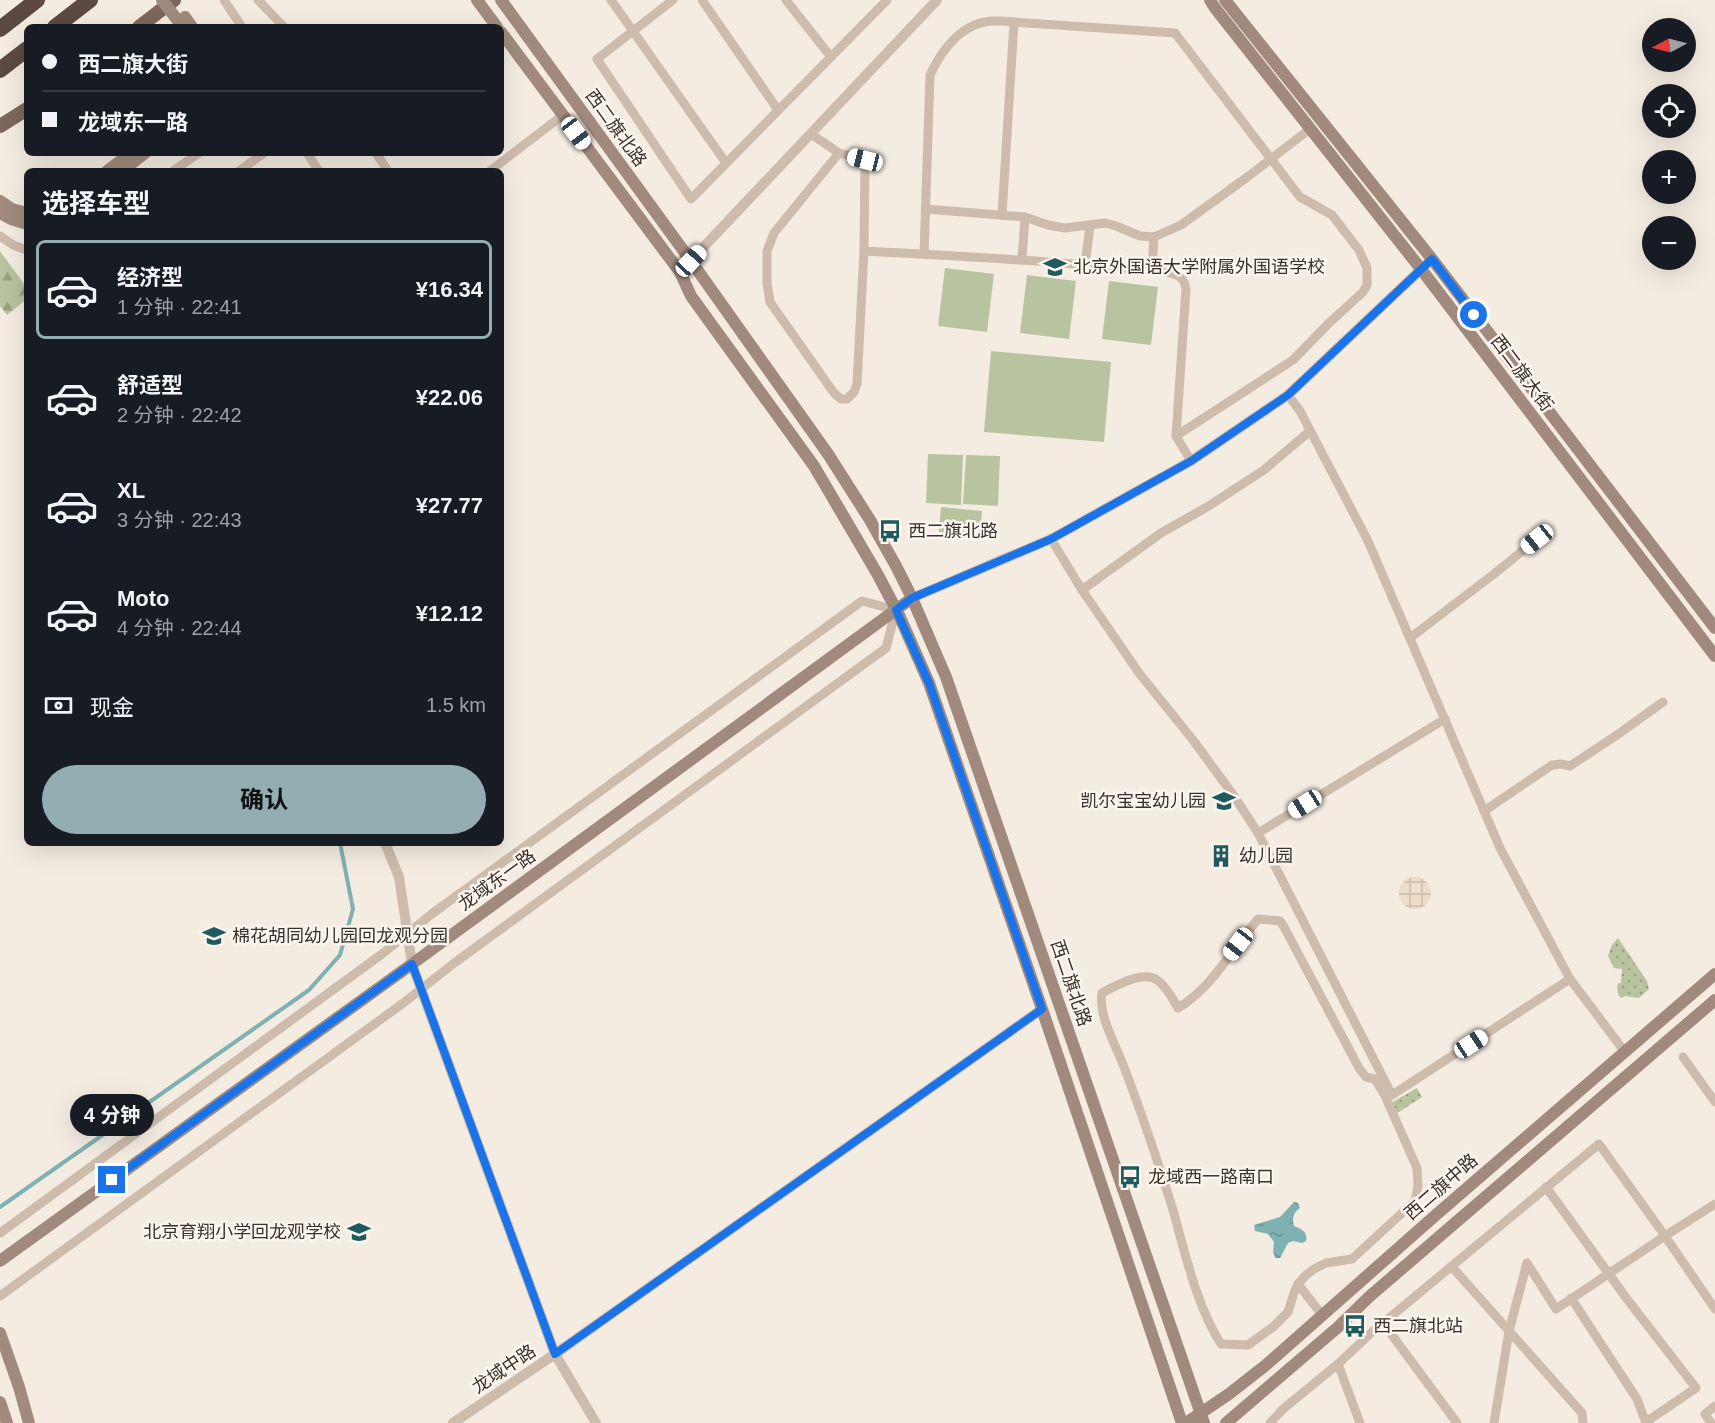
<!DOCTYPE html>
<html lang="zh">
<head>
<meta charset="utf-8">
<style>
	body { margin:0; font-family:Helvetica,"Noto Sans SC",sans-serif; background:#242831; color:#f1f3f6; height:100vh; display:flex; flex-direction:column; font-size:22px; white-space:nowrap }
	* { box-sizing:border-box; margin:0 }
	p { font-size:20px; color:#9ea1a6 }
	.icon { flex:none; width:33px; height:33px; fill:none; stroke:currentColor; stroke-width:2; stroke-linecap:round; stroke-linejoin:round }
	.map { position:relative; flex:1; overflow:hidden }
	.side { position:absolute; left:24px; top:168px; width:480px; height:678px; display:flex; flex-direction:column; background:#171b24; border-radius:9px; box-shadow:0 6px 24px #0002 }
	.side>* { flex:none }
	.hud { position:absolute; left:24px; top:24px; width:480px; height:132px; border-radius:9px; box-shadow:0 6px 24px #0002; display:grid; align-content:center; height:132px; padding:0 18px; background:#171b24 }
	.needle { width:39px; rotate:263deg }
	.fabs { position:absolute; left:1642px; top:18px; display:grid; gap:12px }
	.fabs a { display:grid; place-items:center; width:54px; height:54px; border-radius:50%; background:#171b24; box-shadow:0 6px 24px #0002; font-size:30px }
	.end { position:absolute; width:27px; height:27px; margin:-14px; border:8px solid #1a73e8; background:#fff; box-shadow:0 0 0 3px #fff }
	.from { border-radius:50% }
	.bubble { position:absolute; height:42px; border-radius:21px; background:#171b24; box-shadow:0 6px 24px #0002; font-size:20px; font-weight:700; line-height:42px; text-align:center }
	.car { position:absolute; width:18px; height:36px; margin:-18px -9px; border-radius:8px; box-shadow:0 0 4px 2px #0007; background:linear-gradient(#fff 24%,#345 0 40%,#fff 0 76%,#345 0 86%,#fff 0) }
	.hud b { display:flex; align-items:center; gap:21px; height:57px; font-size:22px }
	.hud b+b { border-top:2px solid #363941 }
	.hud i { width:15px; height:15px; background:#f1f3f6 }
	ul { padding:0; list-style:none }
	li { display:flex; align-items:center; gap:18px; height:99px; margin:0 12px 9px; padding:0 6px; border:3px solid transparent; border-radius:9px }
	li div { flex:1 }
	li b { display:block; font-size:22px }
	li em { font-style:normal; font-weight:700 }
	li.on { border-color:#92aeb2 }
	li>.icon { width:54px; height:54px; stroke-width:1.5 }
	h2 { padding:0 18px; font-size:27px; line-height:72px }
	.pay { display:flex; align-items:center; gap:15px; height:66px; padding:0 18px; font-size:22px }
	.pay p { margin-inline-start:auto }
	.button { display:flex; gap:12px; margin-top:auto; padding:12px 18px }
	.button a { flex:1; height:69px; border-radius:36px; background:#92aeb2; color:#111; font-size:24px; font-weight:700; line-height:69px; text-align:center }
	.map>svg:first-child { display:block }
</style>
</head>
<body>
<div class="map">
<svg width="1715" height="1423" viewBox="0 0 1715 1423">
	<defs>
		<pattern id="forest-firs" width="22" height="20" patternUnits="userSpaceOnUse" patternTransform="scale(1.5)"><rect width="22" height="20" fill="#b8c4a0"/><path d="M5 1l3.5 6h-7zM16 11l3.5 6h-7z" fill="#97a083"/></pattern>
		<pattern id="park-dots" width="8" height="8" patternUnits="userSpaceOnUse" patternTransform="scale(1.5)"><rect width="8" height="8" fill="#b8c4a0"/><path d="M2 2h.1M6 6h.1" fill="none" stroke="#97a083" stroke-width="1.8" stroke-linecap="round"/></pattern>
		<pattern id="plaza-grid" width="8" height="8" patternUnits="userSpaceOnUse" patternTransform="scale(1.5)"><rect width="8" height="8" fill="#ecdcc8"/><path d="M0 4h8M4 0v8" fill="none" stroke="#cbbdac"/></pattern>
		<pattern id="water-ripples" width="26" height="14" patternUnits="userSpaceOnUse" patternTransform="scale(1.5)"><rect width="26" height="14" fill="#7fb0b2"/><path d="M2 4q2-2 4 0t4 0M15 11q2-2 4 0t4 0" fill="none" stroke="#699091"/></pattern>
	</defs>
	<rect width="100%" height="100%" fill="#f4ebe1"/>
	<g fill="#b8c4a0">
		<polygon points="945,268 994,274 987,332 938,326"/>
		<polygon points="1027,275 1076,281 1069,339 1020,333"/>
		<polygon points="1109,281 1158,287 1151,345 1102,339"/>
		<polygon points="991,351 1111,362 1104,442 984,432"/>
		<polygon points="928,454 963,455 961,505 926,503"/>
		<polygon points="966,455 1000,456 998,506 963,504"/>
		<polygon points="941,507 982,511 980,536 939,532"/>
	</g>
	<polygon fill="url(#forest-firs)" points="0,251 27,288 27,299 7,315 0,306"/>
	<g fill="url(#park-dots)">
		<polygon points="1618,938 1647,981 1649,989 1639,998 1625,996 1622,998 1619,996 1617,988 1618,983 1621,983 1622,969 1614,968 1608,956 1612,945"/>
		<polygon points="1417,1088 1422,1097 1396,1114 1391,1103"/>
	</g>
	<circle fill="url(#plaza-grid)" cx="1415" cy="893" r="16"/>
	<path fill="url(#water-ripples)" d="M 1294,1202 L 1298,1203 L 1300,1208 C 1293,1213 1292,1218 1294,1226 C 1302,1229 1308,1232 1306,1241 L 1302,1243 L 1293,1241 L 1288,1243 L 1280,1258 L 1275,1258 L 1273,1251 L 1274,1242 L 1268,1234 L 1255,1231 L 1254,1225 L 1280,1217 Z"/>
	<g fill="none" stroke-linecap="round" stroke-linejoin="round">
		<polyline stroke="#7fb0b2" stroke-width="4" points="0,1207 309,990 340,955 353,909 340,843"/>
		<g stroke="#cdbbac" stroke-width="9">
			<polyline points="224,0 242,27"/>
			<polyline points="258,0 284,27"/>
			<polyline points="611,0 726,163"/>
			<polyline points="673,0 597,59 691,199 887,0"/>
			<polyline points="702,0 778,110"/>
			<polyline points="786,0 831,57"/>
			<polyline points="1014,22 1175,33 1300,197 1332,215 1359,250 1367,268 1367,285 1363,292 1328,324 1293,360 1176,436"/>
			<polyline points="811,134 839,153 865,160 864,251 857,384 854,392 847,399 841,399 834,393 770,302 767,283 767,251 774,233 839,153"/>
			<polyline points="307,153 319,171"/>
			<polyline points="376,153 388,171"/>
			<polyline points="173,171 199,153"/>
			<polyline points="239,171 264,153"/>
			<polyline points="490,171 563,115"/>
			<polyline points="926,209 1025,217 1048,225 1065,228 1105,223 1116,226 1140,236 1154,237 1181,225 1246,178 1310,129"/>
			<polyline points="0,236 13,245 27,250"/>
			<path d="M 864,251 C 942,255 1020,259 1098,266 C 1118,268 1159,268 1176,275 C 1182,277 1185,283 1186,289 L 1176,436 L 1191,461"/>
			<path d="M 924,254 L 930,75 C 942,49 963,21 995,21 C 1001,21 1008,21 1014,22 L 1002,215"/>
			<polyline points="1022,260 1025,217"/>
			<polyline points="1085,265 1090,226"/>
			<polyline points="1152,270 1154,237"/>
			<polyline points="1288,395 1300,411 1368,541 1500,848 1570,979 1625,1052"/>
			<polyline points="1051,539 1082,590 1139,673 1193,740 1234,796 1258,833 1392,1095 1570,979"/>
			<polyline points="1082,590 1161,533 1207,507 1264,470 1310,431"/>
			<polyline points="1410,638 1494,574 1537,539"/>
			<polyline points="1484,811 1552,765 1561,764 1570,766 1617,735 1663,702"/>
			<polyline points="1258,833 1445,719"/>
			<path d="M 1258,919 L 1280,921 L 1284,927 L 1359,1068 L 1366,1077 L 1375,1079 L 1385,1096 L 1417,1168 L 1418,1186 L 1415,1201 L 1352,1259 L 1326,1263 L 1314,1269 L 1305,1276 L 1298,1284 L 1294,1293 L 1288,1312 L 1273,1327 L 1248,1345 L 1221,1344 C 1197,1307 1185,1253 1173,1210 C 1158,1162 1142,1114 1124,1067 C 1116,1045 1098,1016 1102,993 C 1115,986 1143,970 1157,980 C 1166,986 1173,999 1178,1008 C 1212,988 1232,949 1258,919 Z"/>
			<polyline points="1683,1057 1715,1102"/>
			<polyline points="1546,1187 1627,1299 1696,1388 1646,1422"/>
			<polyline points="0,1233 382,954 433,913 862,601 896,610 886,648 453,964 402,1004 0,1296"/>
			<polyline points="1527,1263 1556,1309 1665,1236 1715,1309"/>
			<polyline points="1452,1267 1582,1413 1583,1423"/>
			<polyline points="1298,1284 1322,1315"/>
			<polyline points="1571,1298 1637,1399 1646,1423"/>
			<polyline points="1383,1323 1457,1423"/>
			<polyline points="1338,1364 1360,1423"/>
			<polyline points="1270,1423 1283,1409 1338,1364 1371,1333 1599,1144 1665,1236 1715,1204"/>
			<polyline points="1494,1423 1509,1331 1527,1263"/>
			<polyline points="1711,1423 1705,1414 1715,1406"/>
		</g>
		<g stroke="#cdbbac" stroke-width="10">
			<polyline points="680,272 937,0"/>
			<polyline points="912,598 1051,539 1191,461 1288,395 1432,259"/>
			<polyline points="385,843 399,877 412,964 421,989 555,1354 596,1423"/>
			<polyline points="453,1423 555,1354 1042,1009"/>
		</g>
		<g stroke="#a18a7d" stroke-width="12">
			<polyline points="477,0 497,27"/>
			<polyline points="501,0 691,261 828,454 870,520 896,566 912,598 946,677 1204,1423"/>
			<polyline points="1210,0 1215,8 1421,269 1715,656"/>
			<polyline points="1225,0 1432,259 1715,628"/>
			<polyline points="185,17 192,27"/>
			<polyline points="501,32 680,272 691,296 814,466 878,575 899,615 929,683 1042,1009 1182,1423"/>
			<polyline points="107,171 131,153"/>
			<polyline points="122,171 145,153"/>
			<polyline points="0,201 12,209 27,213"/>
			<polyline points="0,213 11,219 27,224"/>
			<polyline points="0,1261 412,964 912,598"/>
			<polyline points="0,1333 19,1387 29,1423"/>
			<polyline points="0,1402 7,1423"/>
			<polyline points="1186,1423 1229,1394 1266,1365 1437,1214 1715,974"/>
			<polyline points="1226,1423 1337,1328 1370,1296 1715,1000"/>
		</g>
		<g stroke="#7d675c" stroke-width="14">
			<polyline points="139,27 174,0"/>
			<polyline points="0,126 27,109"/>
		</g>
		<g stroke="#5c4a42" stroke-width="16">
			<polyline points="55,27 90,0"/>
			<polyline points="0,29 37,0"/>
			<polyline points="0,70 27,49"/>
		</g>
		<polyline stroke="#a18a7d" stroke-width="12" points="162,0 179,22"/>
	</g>
	<g fill="none" stroke-linecap="round" stroke-linejoin="round">
		<polyline stroke="#1a73e8" stroke-width="8" points="112,1180 412,964 555,1354 1042,1009 929,683 896,610 912,598 1051,539 1191,461 1288,395 1432,259 1474,315"/>
	</g>
	<defs>
		<g id="school-bare" transform="scale(1.8)"><path d="M0-5L7-2L0 1L-7-2ZM-4 1L0 2.5L4 1V4Q0 6-4 4Z" fill="#1f5a5e" stroke="#fbf5ee" stroke-width="2.5" paint-order="stroke"/></g>
		<g id="bus-bare" transform="scale(1.8)"><path d="M-5-6H5V4H4V6H2V4H-2V6H-4V4H-5ZM-3.5-4V0h7V-4ZM-3.5 1.2v1.5H-2V1.2ZM2 1.2v1.5H3.5V1.2Z" fill="#1f5a5e" stroke="#fbf5ee" stroke-width="2.5" paint-order="stroke"/></g>
		<g id="building-bare" transform="scale(1.8)"><path d="M-4-6H4V6H1V3H-1V6H-4ZM-2.5-4.3h1.7v1.8h-1.7ZM.8-4.3h1.7v1.8H.8ZM-2.5-1h1.7V.8h-1.7ZM.8-1h1.7V.8H.8Z" fill="#1f5a5e" stroke="#fbf5ee" stroke-width="2.5" paint-order="stroke"/></g>
	</defs>
	<g fill-rule="evenodd">
		<use href="#school-bare" x="1055" y="267"/>
		<use href="#bus-bare" x="890" y="531"/>
		<use href="#school-bare" x="1224" y="801"/>
		<use href="#building-bare" x="1221" y="856"/>
		<use href="#school-bare" x="214" y="936"/>
		<use href="#bus-bare" x="1130" y="1177"/>
		<use href="#school-bare" x="359" y="1232"/>
		<use href="#bus-bare" x="1355" y="1326"/>
	</g>
	<g text-anchor="middle" stroke-width="5" stroke-linejoin="round" paint-order="stroke">
		<g font-size="18" fill="#3b302b" stroke="#fbf5ee">
			<text transform="translate(616 128) rotate(54)" y="6">西二旗北路</text>
			<text transform="translate(1522 373) rotate(53)" y="6">西二旗大街</text>
			<text transform="translate(497 880) rotate(-36)" y="6">龙域东一路</text>
			<text transform="translate(1071 983) rotate(71)" y="6">西二旗北路</text>
			<text transform="translate(1441 1187) rotate(-41)" y="6">西二旗中路</text>
			<text transform="translate(504 1369) rotate(-34)" y="6">龙域中路</text>
		</g>
		<g font-size="18" fill="#3b302b" stroke="#fbf5ee" text-anchor="start">
			<text x="1073" y="273">北京外国语大学附属外国语学校</text>
			<text x="908" y="537">西二旗北路</text>
			<text x="1206" y="807" text-anchor="end">凯尔宝宝幼儿园</text>
			<text x="1239" y="862">幼儿园</text>
			<text x="232" y="942">棉花胡同幼儿园回龙观分园</text>
			<text x="1148" y="1183">龙域西一路南口</text>
			<text x="341" y="1238" text-anchor="end">北京育翔小学回龙观学校</text>
			<text x="1373" y="1332">西二旗北站</text>
		</g>
	</g>
</svg>
<div class="fabs">
<a><svg class="needle" viewBox="-14 -14 28 28"><path d="M0-13l5 13h-10z" fill="#e53935"/><path d="M0 13l5-13h-10z" fill="#9ea1a6"/></svg></a>
<a><svg class="icon" aria-label="locate" viewBox="0 0 24 24"><circle cx="12" cy="12" r="6"/><path d="M12 2v4M12 18v4M2 12h4M18 12h4"/></svg></a>
<a>+</a>
<a>−</a>
</div>
<i class="end from" style="left:1474px;top:315px"></i>
<i class="end" style="left:112px;top:1180px"></i>
<div class="bubble" style="left:70px;top:1094px;width:84px">4 分钟</div>
<i class="car" style="left:576px;top:133px;rotate:143deg"></i>
<i class="car" style="left:865px;top:160px;rotate:284deg"></i>
<i class="car" style="left:691px;top:261px;rotate:43deg"></i>
<i class="car" style="left:1537px;top:539px;rotate:231deg"></i>
<i class="car" style="left:1305px;top:804px;rotate:238deg"></i>
<i class="car" style="left:1238px;top:944px;rotate:218deg"></i>
<i class="car" style="left:1471px;top:1044px;rotate:57deg"></i>
<div class="hud">
<b><i class="from"></i>西二旗大街</b>
<b><i></i>龙域东一路</b>
</div>
<section class="side">
<h2>选择车型</h2>
<ul>
<li class="on"><svg class="icon" aria-label="car" viewBox="0 0 24 24"><path d="M5 17H2v-5l4-1 3-4h7l3 4 3 1v5h-3M9 17h6M6 11h13"/><circle cx="7" cy="17" r="2"/><circle cx="17" cy="17" r="2"/></svg><div><b>经济型</b><p>1 分钟 · 22:41</p></div><em>¥16.34</em></li>
<li><svg class="icon" aria-label="car" viewBox="0 0 24 24"><path d="M5 17H2v-5l4-1 3-4h7l3 4 3 1v5h-3M9 17h6M6 11h13"/><circle cx="7" cy="17" r="2"/><circle cx="17" cy="17" r="2"/></svg><div><b>舒适型</b><p>2 分钟 · 22:42</p></div><em>¥22.06</em></li>
<li><svg class="icon" aria-label="car" viewBox="0 0 24 24"><path d="M5 17H2v-5l4-1 3-4h7l3 4 3 1v5h-3M9 17h6M6 11h13"/><circle cx="7" cy="17" r="2"/><circle cx="17" cy="17" r="2"/></svg><div><b>XL</b><p>3 分钟 · 22:43</p></div><em>¥27.77</em></li>
<li><svg class="icon" aria-label="car" viewBox="0 0 24 24"><path d="M5 17H2v-5l4-1 3-4h7l3 4 3 1v5h-3M9 17h6M6 11h13"/><circle cx="7" cy="17" r="2"/><circle cx="17" cy="17" r="2"/></svg><div><b>Moto</b><p>4 分钟 · 22:44</p></div><em>¥12.12</em></li>
</ul>
<div class="pay"><svg class="icon" aria-label="cash" viewBox="0 0 24 24"><path d="M3 7h18v10H3z"/><circle cx="12" cy="12" r="2"/></svg>现金<p>1.5 km</p></div>
<div class="button"><a>确认</a></div>
</section>
</div>
</body>
</html>
